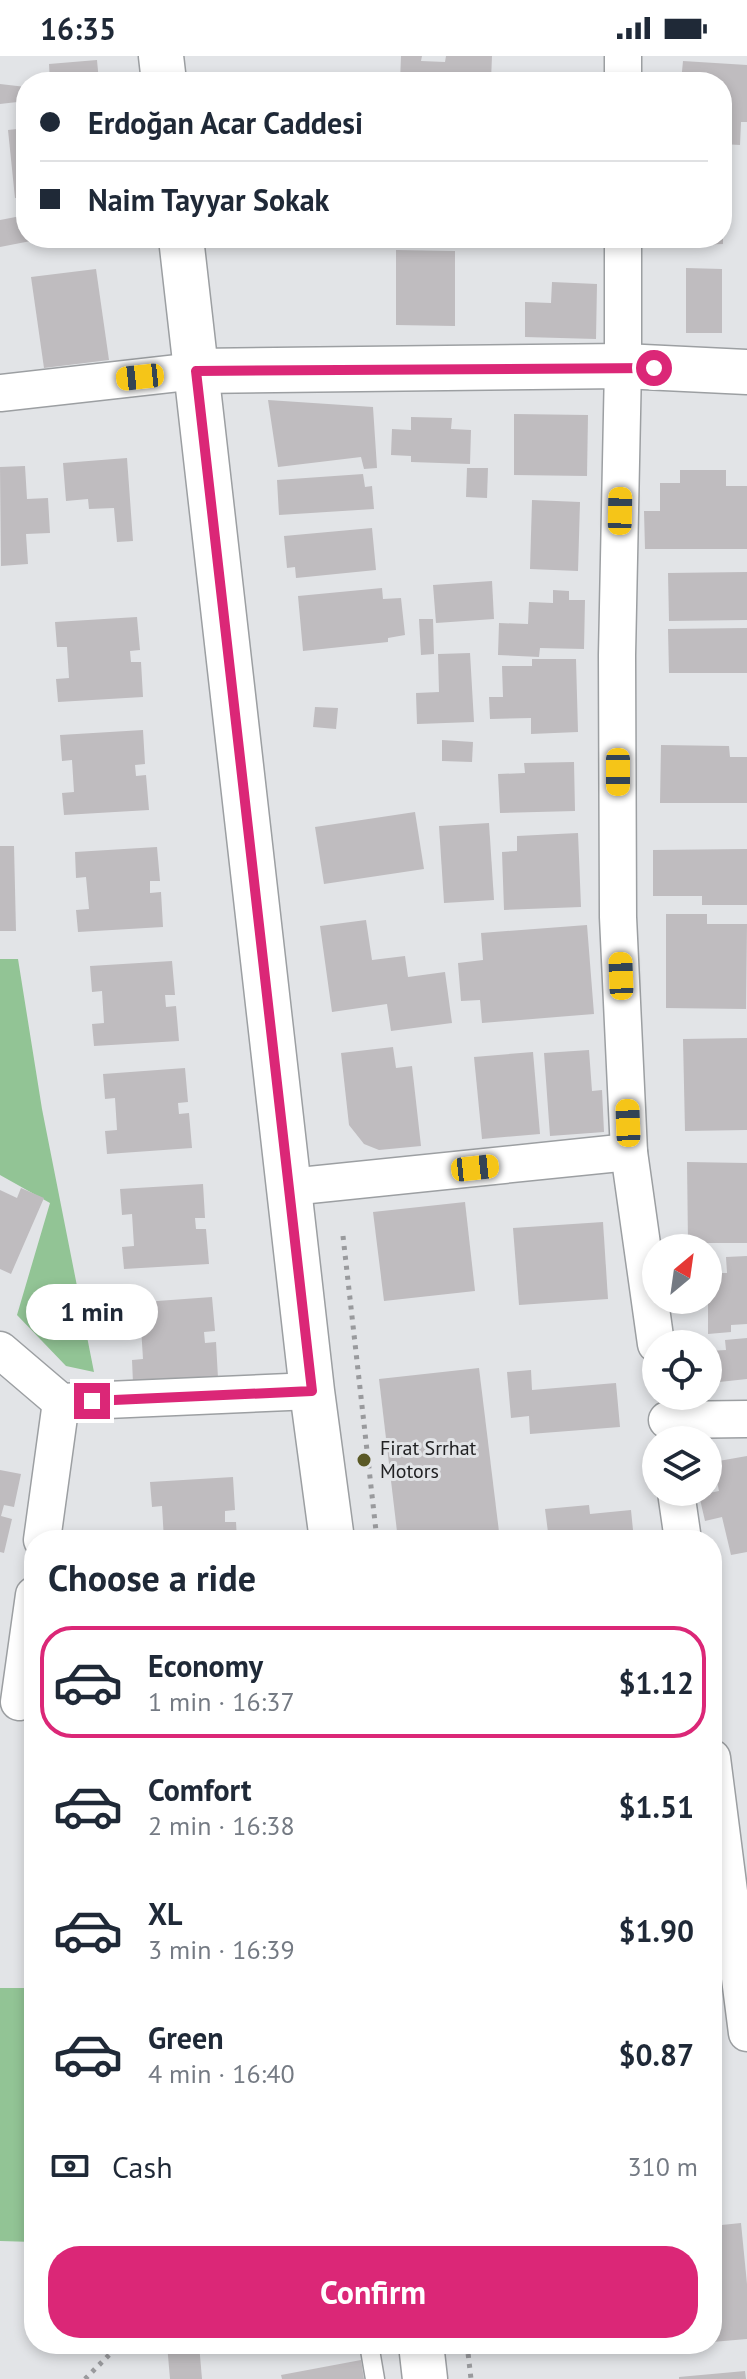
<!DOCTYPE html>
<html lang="en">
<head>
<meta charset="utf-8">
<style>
	body { margin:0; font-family:"PT Sans",sans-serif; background:#f2f2f3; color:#1f2937; height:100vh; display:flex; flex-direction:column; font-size:30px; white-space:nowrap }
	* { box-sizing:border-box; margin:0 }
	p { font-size:26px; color:#747a83 }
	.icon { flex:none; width:44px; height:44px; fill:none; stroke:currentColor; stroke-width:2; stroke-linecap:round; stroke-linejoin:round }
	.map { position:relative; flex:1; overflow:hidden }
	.panel { position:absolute; left:24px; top:1474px; width:698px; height:824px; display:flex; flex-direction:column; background:#fff; border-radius:32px; box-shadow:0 4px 12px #0003 }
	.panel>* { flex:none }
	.top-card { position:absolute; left:16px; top:16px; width:716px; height:176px; border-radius:32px; box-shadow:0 4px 12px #0003; display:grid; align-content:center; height:176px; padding:0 24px; background:#fff }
	.needle { width:52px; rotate:29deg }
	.tools { position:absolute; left:642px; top:1178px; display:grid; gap:16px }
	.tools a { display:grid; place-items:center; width:80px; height:80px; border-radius:50%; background:#fff; box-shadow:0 4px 12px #0003; font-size:40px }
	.end { position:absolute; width:36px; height:36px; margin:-18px; border:10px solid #db2777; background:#fff; box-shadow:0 0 0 4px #fff }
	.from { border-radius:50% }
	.bubble { position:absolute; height:56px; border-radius:28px; background:#fff; box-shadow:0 4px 12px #0003; font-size:26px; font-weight:800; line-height:56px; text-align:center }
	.car { position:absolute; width:24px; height:48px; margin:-24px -12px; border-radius:10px; box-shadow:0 0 6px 2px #0007; background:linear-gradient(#f5c518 24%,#345 0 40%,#f5c518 0 76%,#345 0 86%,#f5c518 0) }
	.top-card b { display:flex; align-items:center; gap:28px; height:76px; font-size:30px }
	.top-card b+b { border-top:2px solid #e0e1e3 }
	.top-card i { width:20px; height:20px; background:#1f2937 }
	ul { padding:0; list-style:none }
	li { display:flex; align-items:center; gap:24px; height:112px; margin:0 16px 12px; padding:0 8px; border:4px solid transparent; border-radius:32px }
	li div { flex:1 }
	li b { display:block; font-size:30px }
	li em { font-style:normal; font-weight:800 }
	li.selected { border-color:#db2777 }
	li>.icon { width:72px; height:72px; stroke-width:1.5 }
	h2 { padding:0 24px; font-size:36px; line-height:96px }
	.pay { display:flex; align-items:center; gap:20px; height:88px; padding:0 24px; font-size:30px }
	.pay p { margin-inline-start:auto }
	.action { display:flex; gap:16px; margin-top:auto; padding:16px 24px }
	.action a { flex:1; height:92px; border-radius:32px; background:#db2777; color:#fff; font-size:32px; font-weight:800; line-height:92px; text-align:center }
	.status { display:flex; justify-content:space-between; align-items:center; height:56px; padding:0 40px; background:#fff; direction:ltr }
	.status svg { height:22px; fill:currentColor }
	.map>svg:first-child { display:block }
</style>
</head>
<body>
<div class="status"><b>16:35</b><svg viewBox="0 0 49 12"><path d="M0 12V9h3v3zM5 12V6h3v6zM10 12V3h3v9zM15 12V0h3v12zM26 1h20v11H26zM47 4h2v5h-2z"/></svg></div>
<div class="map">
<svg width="747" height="2323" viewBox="0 0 747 2323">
	<rect width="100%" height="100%" fill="#e2e4e7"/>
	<g fill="#92c495">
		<polygon points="0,903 18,903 42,1053 94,1316 66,1310 17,1259 50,1147 0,1119"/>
		<polygon points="0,1932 34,1932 34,2186 0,2185"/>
	</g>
	<g fill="#bfbcbf">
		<polygon points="401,0 422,0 421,5 445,6 446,0 492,0 491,24 439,23 439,26 400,26"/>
		<polygon points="97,4 99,26 50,26 49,8"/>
		<polygon points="683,5 747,9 747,66 741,66 740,89 722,88 722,26 681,26"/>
		<polygon points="0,28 26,31 26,45 0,48"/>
		<polygon points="26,72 26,141 15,142 8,74"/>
		<polygon points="26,159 26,182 41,183 0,191 0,164"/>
		<polygon points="673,182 723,182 723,188 674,190"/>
		<polygon points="396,194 455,195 455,270 396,269"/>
		<polygon points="686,212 722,213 722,277 686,277"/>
		<polygon points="96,213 109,304 44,312 31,221"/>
		<polygon points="552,226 597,228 596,283 525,281 525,246 551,247"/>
		<polygon points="268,344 373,351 377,412 364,413 361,401 278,411"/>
		<polygon points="514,358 588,359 587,420 514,419"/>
		<polygon points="411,361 452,362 451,373 471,374 470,408 411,406 411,400 391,399 392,373 411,374"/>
		<polygon points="127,402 133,485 117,486 114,452 89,453 88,443 66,445 63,407"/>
		<polygon points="25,410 27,443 48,442 50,477 26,478 28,508 1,510 0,411"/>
		<polygon points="467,412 488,412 487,442 466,441"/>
		<polygon points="680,414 726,414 726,430 747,430 747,493 645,493 644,455 660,455 660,427 680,427"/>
		<polygon points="363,418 365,431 372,430 374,453 279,459 277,424"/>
		<polygon points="532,444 580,446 578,515 530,513"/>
		<polygon points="372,472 376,514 296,522 295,511 287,512 284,480"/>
		<polygon points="747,516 747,564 669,565 668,517"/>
		<polygon points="492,525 494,563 436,567 433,529"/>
		<polygon points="382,532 383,543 401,542 405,579 388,582 388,586 303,595 298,540"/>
		<polygon points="553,534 569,535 569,544 585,544 584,593 540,592 539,601 498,599 499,567 528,568 529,546 553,547"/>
		<polygon points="137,561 140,594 130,595 131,606 141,606 143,641 58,646 56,623 69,622 67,591 57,591 55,566"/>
		<polygon points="419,563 433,563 434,598 421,599"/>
		<polygon points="747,572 747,617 669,617 668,573"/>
		<polygon points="470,597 474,666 417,668 416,637 439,636 438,598"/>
		<polygon points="532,603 576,603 578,676 531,678 531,662 490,663 489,641 503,641 502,610 532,610"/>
		<polygon points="315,651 338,652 336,673 313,671"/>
		<polygon points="143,674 145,708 135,709 136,720 146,719 149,754 64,759 62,737 74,736 72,704 62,705 60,679"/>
		<polygon points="442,684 473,686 472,706 442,705"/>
		<polygon points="661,689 729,690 730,701 747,701 747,747 660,747"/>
		<polygon points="574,706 575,755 500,757 498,718 525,717 524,707"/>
		<polygon points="415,756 424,813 324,828 315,771"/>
		<polygon points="489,767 494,844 444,847 439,770"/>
		<polygon points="578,777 581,851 504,854 502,796 517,795 517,780"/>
		<polygon points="0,790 14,790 16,875 0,875"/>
		<polygon points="157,791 160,825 150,825 150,837 161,836 163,871 78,876 76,854 89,853 86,821 76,822 75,796"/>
		<polygon points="747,793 747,849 702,849 702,840 653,840 653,794"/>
		<polygon points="666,858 707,858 707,868 747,868 746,953 666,952"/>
		<polygon points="366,864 372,904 405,900 408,921 445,916 452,967 391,975 387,948 332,956 320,870"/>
		<polygon points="587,869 594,958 482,967 480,944 461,945 458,907 483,904 481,877"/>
		<polygon points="172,905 175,939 165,939 166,951 176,950 179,985 94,990 92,968 104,967 102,935 92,936 90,910"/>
		<polygon points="747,982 747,1074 685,1075 683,983"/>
		<polygon points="393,991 396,1012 412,1010 421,1090 379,1094 364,1088 349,1069 341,997"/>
		<polygon points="589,994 592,1035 602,1034 604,1076 550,1080 544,997"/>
		<polygon points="533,996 540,1078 482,1083 474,1001"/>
		<polygon points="185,1012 188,1046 178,1047 179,1058 189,1057 192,1092 107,1098 105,1075 117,1074 115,1042 105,1043 103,1018"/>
		<polygon points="687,1106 747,1107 747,1187 688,1187"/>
		<polygon points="203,1128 205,1162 195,1162 196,1173 206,1173 209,1208 124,1213 122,1191 134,1190 132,1158 122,1159 120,1133"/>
		<polygon points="21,1132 44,1142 11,1218 0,1213 0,1134 17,1142"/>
		<polygon points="465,1146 475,1235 384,1245 373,1156"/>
		<polygon points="603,1166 608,1243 519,1249 513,1172"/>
		<polygon points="747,1200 747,1268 731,1269 731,1276 708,1278 708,1217 727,1217 726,1201"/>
		<polygon points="212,1241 215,1275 204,1276 205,1287 216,1286 218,1322 133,1327 132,1304 143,1303 141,1271 132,1272 130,1247"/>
		<polygon points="747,1282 747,1323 710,1327 708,1295 726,1294 725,1284"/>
		<polygon points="479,1312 500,1484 398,1484 379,1323"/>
		<polygon points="531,1314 532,1334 616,1327 620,1371 530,1378 529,1360 511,1362 507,1316"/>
		<polygon points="747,1400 747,1496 731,1499 722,1461 705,1465 699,1439 719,1435 713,1406"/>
		<polygon points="0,1414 21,1418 14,1451 4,1449 1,1460 12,1463 4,1497 0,1496"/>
		<polygon points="233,1421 235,1454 225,1455 225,1466 236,1466 237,1484 164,1484 162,1450 152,1451 150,1426"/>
		<polygon points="589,1449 590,1458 631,1454 634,1484 549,1484 545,1453"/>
		<polygon points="741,2167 747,2228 747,2283 712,2286 712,2170"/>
		<polygon points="167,2288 199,2288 202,2323 170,2323"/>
		<polygon points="616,2288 672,2288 672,2290 617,2295"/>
		<polygon points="361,2304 364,2323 282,2323 281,2319"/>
		<polygon points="745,2315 746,2323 679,2323 679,2321"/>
	</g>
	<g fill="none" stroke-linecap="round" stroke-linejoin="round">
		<g stroke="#9c9fa2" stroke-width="21">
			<polyline id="lane" points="369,2288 375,2323"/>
		</g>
		<g stroke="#9c9fa2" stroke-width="39">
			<g id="street">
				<polyline points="623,26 623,0"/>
				<polyline points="623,182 623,310 617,599 618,861 629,1096 656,1288"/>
				<polyline points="0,337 196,315"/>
				<polyline points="290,1131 629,1096"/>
				<polyline points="0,1294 61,1346 312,1335"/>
				<polyline points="667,1364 747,1363"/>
				<polyline points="676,1436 683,1484"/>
				<polyline points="42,1484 61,1346"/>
				<polyline points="19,1646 34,1539"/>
				<polyline points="712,1702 747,1977"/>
			</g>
		</g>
		<g stroke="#9c9fa2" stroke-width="47">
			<polyline id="secondary" points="196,315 623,310 747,316"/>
		</g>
		<g stroke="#9c9fa2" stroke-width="47">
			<g id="primary">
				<polyline points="161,0 164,26"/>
				<polyline points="181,182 312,1335 332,1484"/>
				<polyline points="421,2288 425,2323"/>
			</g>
		</g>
		<g stroke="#999a9d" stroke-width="5" stroke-dasharray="4 6" stroke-linecap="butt">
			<polyline points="343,1180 377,1484"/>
			<polyline points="467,2288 471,2323"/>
			<polyline points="85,2323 120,2288"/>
		</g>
		<use href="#lane" stroke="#fff" stroke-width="18"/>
		<use href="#street" stroke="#fff" stroke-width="36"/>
		<use href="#secondary" stroke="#fff" stroke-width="44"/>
		<use href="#primary" stroke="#fff" stroke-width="44"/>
	</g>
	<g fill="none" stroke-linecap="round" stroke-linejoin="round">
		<polyline stroke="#db2777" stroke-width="10" points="92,1345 312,1335 196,315 654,312"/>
	</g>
	<circle fill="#5a5926" stroke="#e2e4e7" stroke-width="3" cx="364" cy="1404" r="8"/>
	<g text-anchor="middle" stroke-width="6" stroke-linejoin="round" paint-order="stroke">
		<g font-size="20" fill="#212123" stroke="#e2e4e7" text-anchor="start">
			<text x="380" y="1399">Firat Srrhat<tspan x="380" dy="23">Motors</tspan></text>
		</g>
	</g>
</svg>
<div class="tools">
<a><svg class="needle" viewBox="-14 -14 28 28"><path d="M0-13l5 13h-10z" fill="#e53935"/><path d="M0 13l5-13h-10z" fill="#747a83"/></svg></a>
<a><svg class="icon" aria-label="locate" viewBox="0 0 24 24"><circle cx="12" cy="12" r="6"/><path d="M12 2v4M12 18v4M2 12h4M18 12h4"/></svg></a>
<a><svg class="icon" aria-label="layers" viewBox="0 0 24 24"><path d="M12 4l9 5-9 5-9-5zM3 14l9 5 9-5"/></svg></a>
</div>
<i class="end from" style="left:654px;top:312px"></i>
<i class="end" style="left:92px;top:1345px"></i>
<div class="bubble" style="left:26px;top:1228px;width:132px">1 min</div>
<i class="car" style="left:140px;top:321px;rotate:264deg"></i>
<i class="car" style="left:620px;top:455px;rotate:1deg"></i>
<i class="car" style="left:618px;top:716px;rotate:180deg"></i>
<i class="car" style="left:621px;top:920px;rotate:358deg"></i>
<i class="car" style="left:628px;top:1067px;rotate:358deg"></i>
<i class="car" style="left:475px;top:1112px;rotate:84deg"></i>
<div class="top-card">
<b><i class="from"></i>Erdoğan Acar Caddesi</b>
<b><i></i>Naim Tayyar Sokak</b>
</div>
<section class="panel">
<h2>Choose a ride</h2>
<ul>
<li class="selected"><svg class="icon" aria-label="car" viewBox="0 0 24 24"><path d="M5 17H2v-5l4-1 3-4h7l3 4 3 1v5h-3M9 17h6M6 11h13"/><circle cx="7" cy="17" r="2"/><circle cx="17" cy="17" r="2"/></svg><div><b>Economy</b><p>1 min · 16:37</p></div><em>$1.12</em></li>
<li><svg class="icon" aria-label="car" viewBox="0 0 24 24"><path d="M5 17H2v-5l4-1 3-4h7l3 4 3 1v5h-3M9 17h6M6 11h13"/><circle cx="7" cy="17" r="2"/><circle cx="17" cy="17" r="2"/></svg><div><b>Comfort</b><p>2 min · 16:38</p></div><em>$1.51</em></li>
<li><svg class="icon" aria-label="car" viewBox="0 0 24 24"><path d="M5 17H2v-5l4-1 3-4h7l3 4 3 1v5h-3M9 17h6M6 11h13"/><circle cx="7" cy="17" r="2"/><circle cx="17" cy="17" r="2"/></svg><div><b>XL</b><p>3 min · 16:39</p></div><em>$1.90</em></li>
<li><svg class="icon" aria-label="car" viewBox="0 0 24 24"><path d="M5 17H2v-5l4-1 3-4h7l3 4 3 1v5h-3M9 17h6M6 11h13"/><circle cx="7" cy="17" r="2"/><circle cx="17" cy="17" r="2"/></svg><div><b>Green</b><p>4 min · 16:40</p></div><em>$0.87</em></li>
</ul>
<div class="pay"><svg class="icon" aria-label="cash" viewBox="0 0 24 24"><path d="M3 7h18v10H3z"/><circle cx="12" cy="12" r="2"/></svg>Cash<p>310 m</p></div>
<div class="action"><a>Confirm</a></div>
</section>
</div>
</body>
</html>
